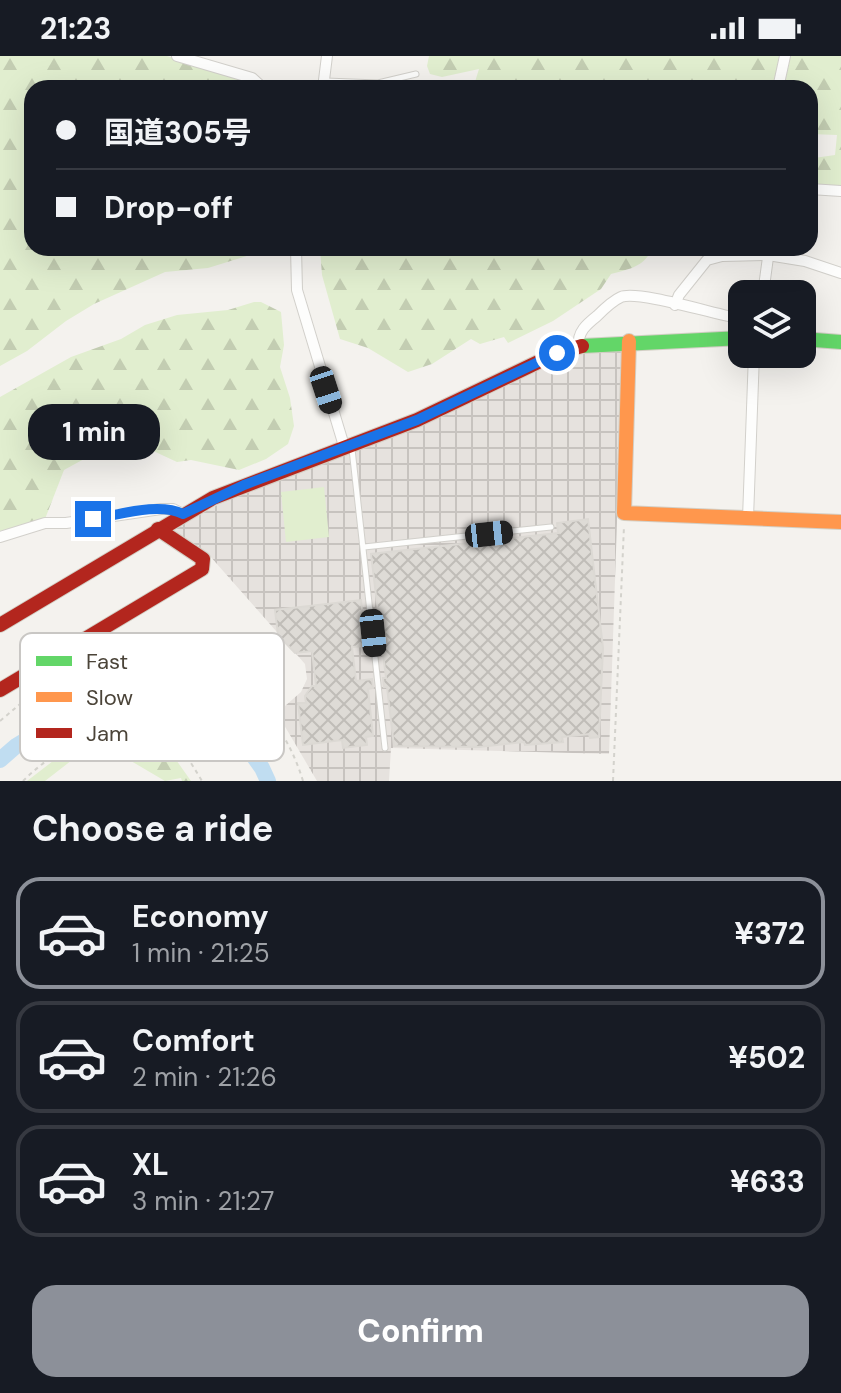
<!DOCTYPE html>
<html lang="en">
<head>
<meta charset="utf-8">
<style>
	body { margin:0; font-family:"DM Sans","Noto Sans JP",sans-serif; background:#20242c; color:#f1f3f6; height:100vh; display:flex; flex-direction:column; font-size:30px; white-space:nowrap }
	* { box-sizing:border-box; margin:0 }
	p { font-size:26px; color:#9ea1a6 }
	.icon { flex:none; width:44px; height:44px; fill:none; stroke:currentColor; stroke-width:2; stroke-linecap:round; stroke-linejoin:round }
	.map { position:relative; height:725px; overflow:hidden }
	.drawer { display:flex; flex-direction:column; background:#171b24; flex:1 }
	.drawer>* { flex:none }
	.banner { position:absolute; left:24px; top:24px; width:794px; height:176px; border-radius:24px; box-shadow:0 8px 32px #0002; display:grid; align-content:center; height:176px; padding:0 32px; background:#171b24 }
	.fabs { position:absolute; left:728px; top:224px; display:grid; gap:16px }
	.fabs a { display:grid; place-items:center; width:88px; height:88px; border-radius:16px; background:#171b24; box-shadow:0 8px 32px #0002; font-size:40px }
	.end { position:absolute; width:36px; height:36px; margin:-18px; border:10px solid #1a73e8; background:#fff; box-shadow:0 0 0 4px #fff }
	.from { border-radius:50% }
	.bubble { position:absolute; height:56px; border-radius:24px; background:#171b24; box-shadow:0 8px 32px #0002; font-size:26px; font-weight:800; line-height:56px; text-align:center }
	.car { position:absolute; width:24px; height:48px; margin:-24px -12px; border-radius:10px; box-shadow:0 0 6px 2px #0007; background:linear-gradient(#222 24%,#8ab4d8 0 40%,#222 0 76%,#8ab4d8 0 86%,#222 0) }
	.banner b { display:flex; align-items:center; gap:28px; height:76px; font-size:30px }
	.banner b+b { border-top:2px solid #363941 }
	.banner i { width:20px; height:20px; background:#f1f3f6 }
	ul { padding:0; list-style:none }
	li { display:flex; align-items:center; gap:24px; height:112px; margin:0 16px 12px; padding:0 16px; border:4px solid #363941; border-radius:24px }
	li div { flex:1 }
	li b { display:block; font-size:30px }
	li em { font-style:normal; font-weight:800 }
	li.selected { border-color:#8c9099 }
	li>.icon { width:72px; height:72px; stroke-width:1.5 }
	h2 { padding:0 32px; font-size:36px; line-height:96px }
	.primary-button { display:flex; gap:16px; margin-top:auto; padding:16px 32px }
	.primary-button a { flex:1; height:92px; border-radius:24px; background:#8c9099; color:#fff; font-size:32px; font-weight:800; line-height:92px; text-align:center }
	.status { display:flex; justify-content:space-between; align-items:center; height:56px; padding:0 40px; background:#171b24; direction:ltr }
	.status svg { height:22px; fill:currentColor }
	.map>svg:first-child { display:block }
</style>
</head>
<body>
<div class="status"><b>21:23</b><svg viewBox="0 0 49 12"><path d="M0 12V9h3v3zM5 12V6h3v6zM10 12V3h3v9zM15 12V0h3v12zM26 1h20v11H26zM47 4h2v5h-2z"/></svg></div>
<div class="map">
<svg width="841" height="725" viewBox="0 0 841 725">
	<defs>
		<pattern id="industrial-grid" width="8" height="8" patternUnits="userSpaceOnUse" patternTransform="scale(2)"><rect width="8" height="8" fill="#e6e2de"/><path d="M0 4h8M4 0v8" fill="none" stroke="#c7c3bf"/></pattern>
		<pattern id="forest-firs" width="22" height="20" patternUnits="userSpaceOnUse" patternTransform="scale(2)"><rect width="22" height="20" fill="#e1eecf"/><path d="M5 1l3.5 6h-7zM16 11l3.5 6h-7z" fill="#c3cdb2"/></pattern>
		<pattern id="building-cross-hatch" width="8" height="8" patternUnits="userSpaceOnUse" patternTransform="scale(2)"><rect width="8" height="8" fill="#dedbd6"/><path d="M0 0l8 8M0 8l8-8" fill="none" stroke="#c0bdb8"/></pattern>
	</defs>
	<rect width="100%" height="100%" fill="#f4f2ee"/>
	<polygon fill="url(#industrial-grid)" points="623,292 609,698 391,692 389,725 317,725 277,657 301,636 307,623 305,608 209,499 171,474 247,433 547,308 584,295"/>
	<g fill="url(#forest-firs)">
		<polygon points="0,0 167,0 248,23 258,32 32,32 32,192 278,192 277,198 250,199 208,212 165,216 94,248 66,265 27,295 0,310"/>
		<polygon points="429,0 841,0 841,132 811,130 814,102 835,99 837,79 810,78 810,32 469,32 474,29 479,13 442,21 430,18 427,10"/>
		<path d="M 320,192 L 652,192 C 645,211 629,213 611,218 L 601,233 L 553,265 L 508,287 L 504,281 L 480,288 L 471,283 L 432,308 L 408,316 L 368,292 L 340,283 L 322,219 Z"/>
		<polygon points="254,246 261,246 281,256 284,289 280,311 290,342 294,370 288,388 266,403 239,414 191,404 177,406 149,393 110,395 84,403 64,414 45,463 0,475 0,341 71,301 121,283 145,269 177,259 228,254"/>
		<polygon points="139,680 167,691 191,725 182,725 181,722 165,725 131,705 76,701 45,725 27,725 66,695"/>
	</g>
	<polygon fill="#e1eecf" points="324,431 329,481 286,486 281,436"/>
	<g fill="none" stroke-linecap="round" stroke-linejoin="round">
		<polyline stroke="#c0ddf1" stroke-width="16" points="0,704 16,690 107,634 167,624 210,647 229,666 262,712 268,725"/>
	</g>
	<g fill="url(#building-cross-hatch)" stroke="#dcd9d4" stroke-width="2">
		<polygon points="588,463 603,592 599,681 590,682 589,678 562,681 563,686 525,689 524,686 479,691 394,690 387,631 384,631 383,622 386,622 371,498 558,477 557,467"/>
		<polygon points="361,544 366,590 352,591 356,625 372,623 373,632 368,633 373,680 366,681 367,689 343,692 342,684 303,689 298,647 306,647 305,640 312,630 316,630 312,595 295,597 278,579 275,554"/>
	</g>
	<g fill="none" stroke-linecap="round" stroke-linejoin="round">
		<g stroke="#d2d0cb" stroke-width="7">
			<g id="lane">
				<polyline points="326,25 378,27 416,18"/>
				<polyline points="352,393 385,692"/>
				<polyline points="364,491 551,471"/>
			</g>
		</g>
		<g stroke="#d2d0cb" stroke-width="12">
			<g id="street">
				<polyline points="177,0 252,22 263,32"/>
				<polyline points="323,32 327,0"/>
				<polyline points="778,32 785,0"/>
				<polyline points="810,133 841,135"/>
				<polyline points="296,192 297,234 344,390"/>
				<polyline points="763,238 769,194"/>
				<polyline points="675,249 679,239 707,204 722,200 768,199 805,205 841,217"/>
				<path d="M 579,290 C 577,276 587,268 597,260 C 604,253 612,245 621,241 C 638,234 717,259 742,263"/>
				<polyline points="748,462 754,298"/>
				<polyline points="0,481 45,467 66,467 161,453 173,453 183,458"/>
			</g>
		</g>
		<g stroke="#d3cfc5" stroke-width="16">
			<g id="fast">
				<polyline points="802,283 841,286"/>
				<polyline points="582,290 742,282"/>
			</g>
		</g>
		<g stroke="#d3cfc5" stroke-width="16">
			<polyline id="slow" points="629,285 624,457 841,466"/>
		</g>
		<g stroke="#d3cfc5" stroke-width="16">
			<g id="jam">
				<polyline points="0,569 213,442 417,364 557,297 582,290"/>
				<polyline points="0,634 202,513 203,503 158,473"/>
			</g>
		</g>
		<g stroke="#d3d2cc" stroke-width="2" stroke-dasharray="4 4" stroke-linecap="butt">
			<path d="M 0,665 C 51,622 78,596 147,585 C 156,583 169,579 177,583 C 201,594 223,609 242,628 C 270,655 292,688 303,725"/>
			<path d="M 23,725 C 34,714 48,703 62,694 C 92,677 146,669 176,690 C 187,698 195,714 202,725"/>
			<polyline points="613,725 624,470"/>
		</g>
		<use href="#lane" stroke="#fdfdfc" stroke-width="5"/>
		<use href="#street" stroke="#fdfdfc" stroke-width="10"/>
		<use href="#fast" stroke="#63d668" stroke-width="14"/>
		<use href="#slow" stroke="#ff974d" stroke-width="14"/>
		<use href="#jam" stroke="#b3261e" stroke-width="14"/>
	</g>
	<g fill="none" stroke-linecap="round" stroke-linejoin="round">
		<path stroke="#1a73e8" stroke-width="10" d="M 93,463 C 119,459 158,446 183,458 L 244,429 L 417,364 L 557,297"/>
	</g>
	<rect x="20" y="577" width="264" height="128" rx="12" fill="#fff" stroke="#c9c7c4" stroke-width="2"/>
	<rect x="36" y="600" width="36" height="10" fill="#63d668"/>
	<rect x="36" y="636" width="36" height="10" fill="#ff974d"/>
	<rect x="36" y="672" width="36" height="10" fill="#b3261e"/>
	<g font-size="22" fill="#4b4439">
		<text x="86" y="613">Fast</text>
		<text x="86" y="649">Slow</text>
		<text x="86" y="685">Jam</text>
	</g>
</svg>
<div class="fabs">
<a><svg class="icon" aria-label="layers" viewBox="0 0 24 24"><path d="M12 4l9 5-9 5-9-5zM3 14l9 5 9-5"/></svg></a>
</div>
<i class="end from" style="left:557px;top:297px"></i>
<i class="end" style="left:93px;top:463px"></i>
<div class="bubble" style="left:28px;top:348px;width:132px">1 min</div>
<i class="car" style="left:326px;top:334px;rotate:162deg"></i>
<i class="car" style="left:489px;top:478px;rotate:84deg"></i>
<i class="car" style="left:373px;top:577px;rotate:174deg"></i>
<div class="banner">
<b><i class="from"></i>国道305号</b>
<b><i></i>Drop-off</b>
</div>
</div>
<section class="drawer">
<h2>Choose a ride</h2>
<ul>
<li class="selected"><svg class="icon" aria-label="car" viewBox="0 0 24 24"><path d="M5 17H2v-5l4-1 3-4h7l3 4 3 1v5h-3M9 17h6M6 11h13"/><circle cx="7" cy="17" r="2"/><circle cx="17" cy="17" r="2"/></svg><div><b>Economy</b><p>1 min · 21:25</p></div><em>¥372</em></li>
<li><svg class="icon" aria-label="car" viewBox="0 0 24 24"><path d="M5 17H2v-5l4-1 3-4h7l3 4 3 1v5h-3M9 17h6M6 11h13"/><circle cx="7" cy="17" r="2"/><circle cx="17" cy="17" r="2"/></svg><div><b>Comfort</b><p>2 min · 21:26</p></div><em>¥502</em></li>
<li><svg class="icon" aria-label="car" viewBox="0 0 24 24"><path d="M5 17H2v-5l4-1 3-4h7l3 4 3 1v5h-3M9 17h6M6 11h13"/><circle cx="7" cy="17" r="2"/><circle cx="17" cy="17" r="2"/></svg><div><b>XL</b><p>3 min · 21:27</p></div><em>¥633</em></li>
</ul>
<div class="primary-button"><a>Confirm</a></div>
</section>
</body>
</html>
